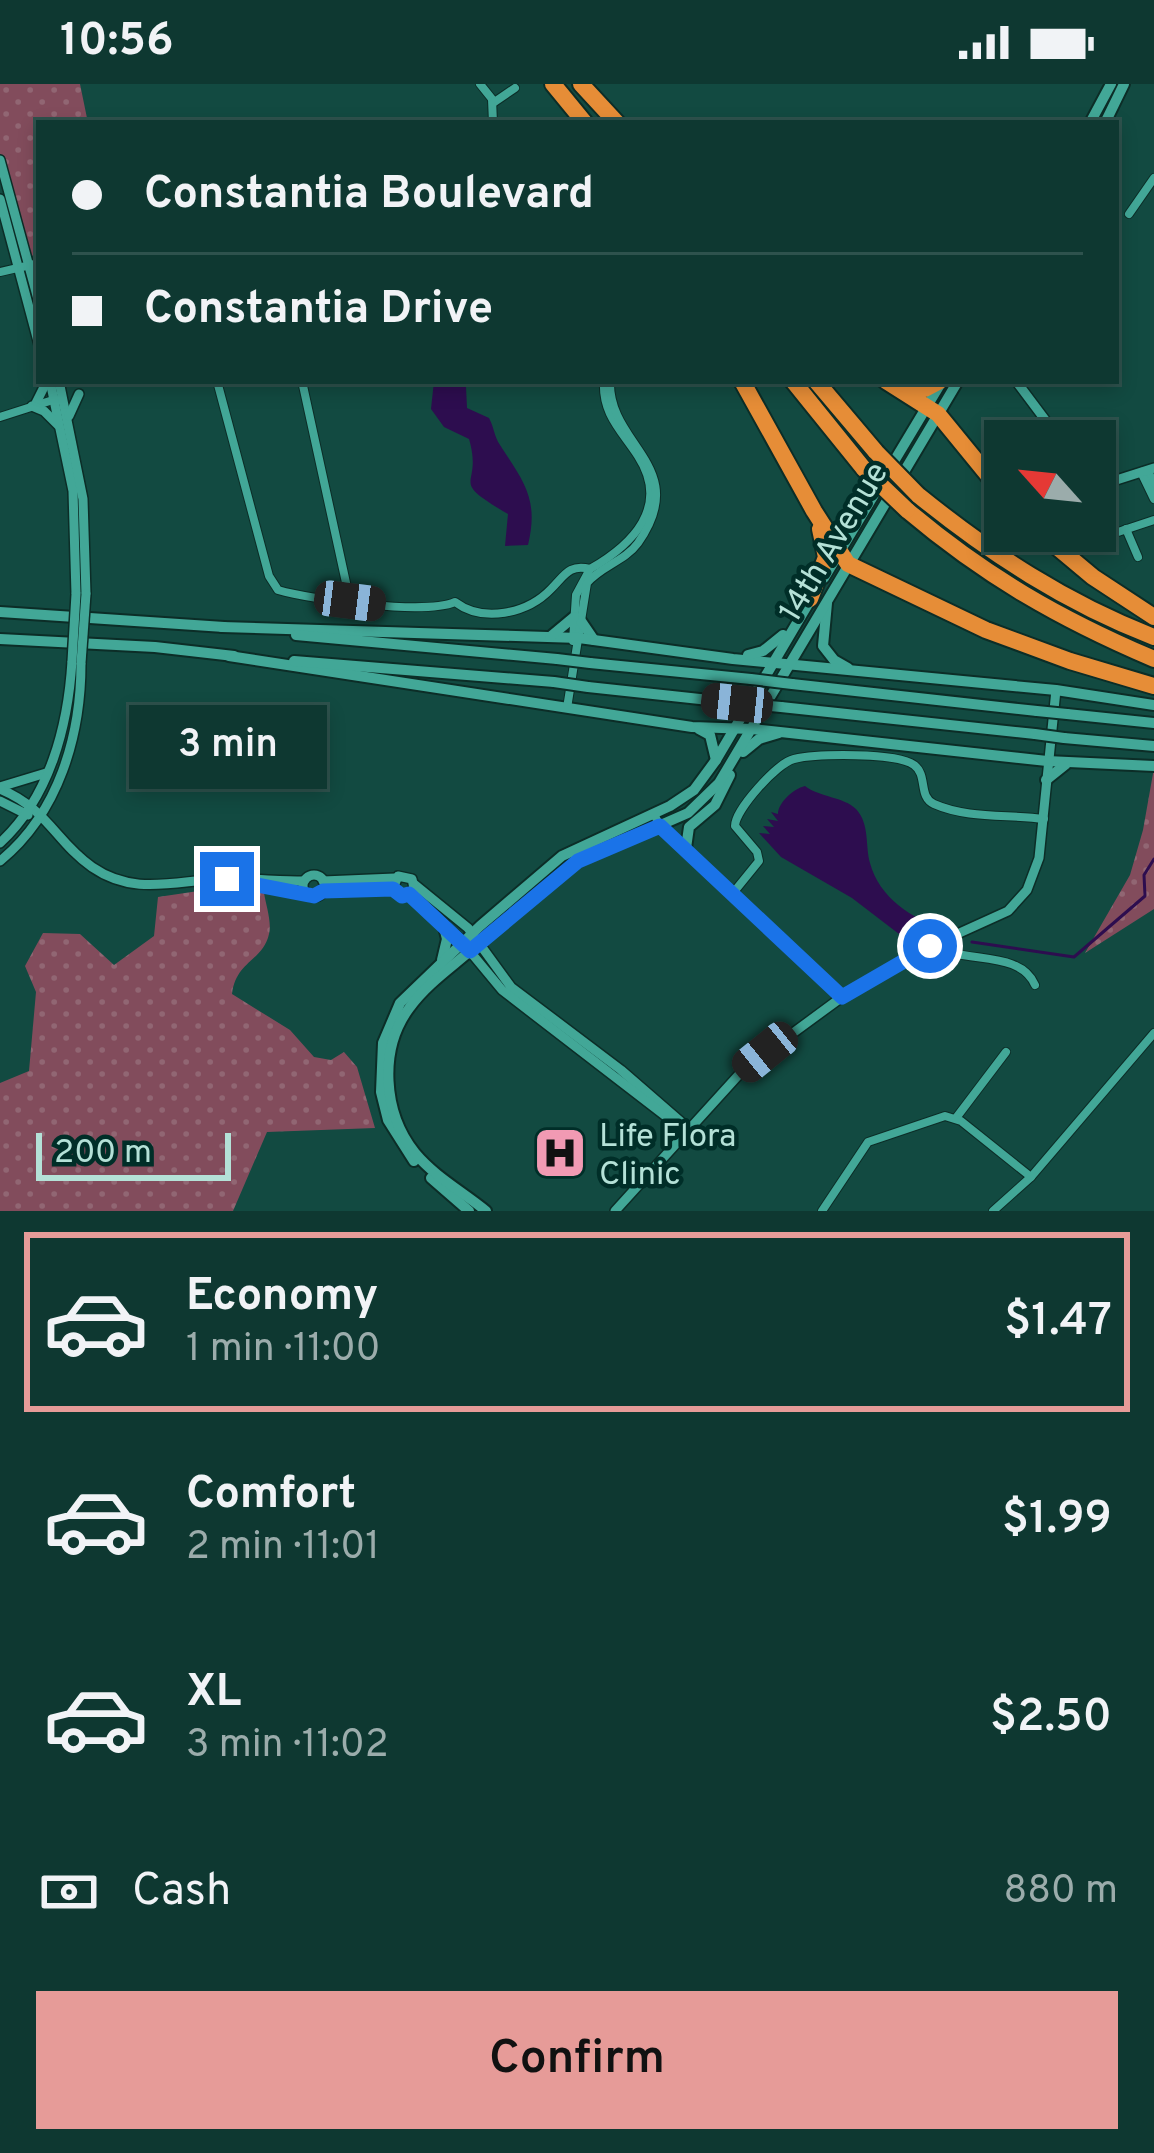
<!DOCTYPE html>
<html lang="en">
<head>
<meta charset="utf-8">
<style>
	body { margin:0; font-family:Overpass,sans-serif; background:#1c433d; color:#f1f3f6; height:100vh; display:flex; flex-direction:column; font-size:45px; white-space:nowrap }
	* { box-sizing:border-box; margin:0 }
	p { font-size:39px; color:#9bacab }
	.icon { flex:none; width:66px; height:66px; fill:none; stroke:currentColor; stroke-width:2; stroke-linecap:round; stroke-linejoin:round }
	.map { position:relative; height:1127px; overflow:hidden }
	.side { display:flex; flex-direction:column; background:#0e3831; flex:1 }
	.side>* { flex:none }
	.hud { position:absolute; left:36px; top:36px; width:1083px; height:264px; border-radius:0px; box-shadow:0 6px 18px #0003,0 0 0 3px #2e524d; display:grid; align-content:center; height:264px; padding:0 36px; background:#0e3831 }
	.needle { width:78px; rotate:297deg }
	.controls { position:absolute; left:984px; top:336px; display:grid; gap:24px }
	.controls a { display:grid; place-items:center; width:132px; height:132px; border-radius:0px; background:#0e3831; box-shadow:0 6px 18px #0003,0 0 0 3px #2e524d; font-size:60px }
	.scale { position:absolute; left:36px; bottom:30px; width:195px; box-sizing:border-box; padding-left:12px; border:6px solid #b4e1d7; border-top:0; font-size:33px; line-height:42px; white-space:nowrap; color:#b4e1d7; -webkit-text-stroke:9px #002e28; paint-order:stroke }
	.end { position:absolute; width:54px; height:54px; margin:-27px; border:15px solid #1a73e8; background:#fff; box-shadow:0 0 0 6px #fff }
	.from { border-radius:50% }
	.bubble { position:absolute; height:84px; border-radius:0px; background:#0e3831; box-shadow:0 6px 18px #0003,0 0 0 3px #2e524d; font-size:39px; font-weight:600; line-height:84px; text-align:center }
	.car { position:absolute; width:36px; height:72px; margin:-36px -18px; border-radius:15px; box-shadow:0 0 9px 3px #0007; background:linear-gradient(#222 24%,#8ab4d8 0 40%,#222 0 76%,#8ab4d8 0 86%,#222 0) }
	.hud b { display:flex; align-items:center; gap:42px; height:114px; font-size:45px }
	.hud b+b { border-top:3px solid #2e524d }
	.hud i { width:30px; height:30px; background:#f1f3f6 }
	ul { padding:21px 0 0; list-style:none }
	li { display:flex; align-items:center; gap:36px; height:180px; margin:0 24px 18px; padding:0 12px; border:6px solid transparent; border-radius:0px }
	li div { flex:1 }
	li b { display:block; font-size:45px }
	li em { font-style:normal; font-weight:600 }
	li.active { border-color:#e69b98 }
	li>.icon { width:108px; height:108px; stroke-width:1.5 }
	.pay { display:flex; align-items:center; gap:30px; height:132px; padding:0 36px; font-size:45px }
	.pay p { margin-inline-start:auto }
	.cta { display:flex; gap:24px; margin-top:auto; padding:24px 36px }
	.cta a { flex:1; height:138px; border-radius:0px; background:#e69b98; color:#111; font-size:48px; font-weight:600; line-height:138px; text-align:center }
	.status { display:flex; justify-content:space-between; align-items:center; height:84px; padding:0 60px; background:#0e3831; direction:ltr }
	.status svg { height:33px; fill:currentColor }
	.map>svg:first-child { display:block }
</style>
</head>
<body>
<div class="status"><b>10:56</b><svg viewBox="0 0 49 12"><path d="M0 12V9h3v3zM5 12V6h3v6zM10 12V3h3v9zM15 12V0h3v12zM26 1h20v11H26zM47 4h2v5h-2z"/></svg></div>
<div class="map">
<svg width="1154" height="1127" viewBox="0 0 1154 1127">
	<defs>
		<pattern id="grass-dots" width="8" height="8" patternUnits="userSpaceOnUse" patternTransform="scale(3)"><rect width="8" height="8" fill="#824c5c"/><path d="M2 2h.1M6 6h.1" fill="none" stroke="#916673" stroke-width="1.8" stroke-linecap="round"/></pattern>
	</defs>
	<rect width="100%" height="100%" fill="#124a41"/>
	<g fill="url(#grass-dots)">
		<polygon points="0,0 80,0 88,39 39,39 39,170 31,172 0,70"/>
		<polygon points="1154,684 1154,825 1085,869 1130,791 1143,746"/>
		<path d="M 212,805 L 264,809 C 266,821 272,839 269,850 C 263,877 236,877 232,910 L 290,946 L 314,973 L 331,976 L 344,968 L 357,983 L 375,1044 L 267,1048 L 233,1127 L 0,1127 L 0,999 L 29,987 L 36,908 L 25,882 L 43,849 L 80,850 L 114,881 L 154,852 L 158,813 Z"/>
	</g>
	<g fill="#2d0d4f">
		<path d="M 434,297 L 454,297 L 466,303 L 467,324 L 489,334 C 494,343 494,352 500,361 C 524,398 539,415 528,461 L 505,462 L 508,430 C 445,393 484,406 469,355 L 444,343 L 431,325 Z"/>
		<path d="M 805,702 C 819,713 844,713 856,725 C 870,740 865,762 870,779 C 879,813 912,836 945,844 L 929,852 L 899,850 L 852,814 L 781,773 L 759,749 L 770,750 L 763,742 L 774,743 L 767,735 L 778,737 L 771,728 L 778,730 C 778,719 793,705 805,702 Z"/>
	</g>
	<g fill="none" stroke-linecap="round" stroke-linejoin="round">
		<polyline stroke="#2d0d4f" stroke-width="3" points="972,858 1074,873 1145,812 1144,791 1154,775"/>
		<g stroke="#0c2d27" stroke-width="10">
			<g id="minor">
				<polyline points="480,0 492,15 493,39"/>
				<polyline points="493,19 515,4"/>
				<polyline points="1129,130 1154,94"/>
				<polyline points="0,188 39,179"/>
				<path d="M 217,297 L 269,492 L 278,506 C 312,516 425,531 455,518 C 483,539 527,530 551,505 C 565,491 569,480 590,485 C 632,461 671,423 638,372 C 621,346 602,330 604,297"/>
				<polyline points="302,297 350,517"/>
				<polyline points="0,333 56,315"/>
				<polyline points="1148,386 1154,402"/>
				<polyline points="1141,388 1154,415"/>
				<polyline points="1126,445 1138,473"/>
				<polyline points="1106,452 1154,436"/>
				<polyline points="573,557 576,511 590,485"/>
				<path d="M 567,624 L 587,499 C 601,482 625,477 638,459 C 692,382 608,362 610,297"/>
				<polyline points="654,730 660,742 842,913"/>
				<path d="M 733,809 L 759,777 L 757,768 L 735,742 C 735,726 777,679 794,675 C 816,670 896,668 914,681 C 928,691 918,713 934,720 C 968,735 1008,730 1044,735"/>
				<path d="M 934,862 C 966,880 1020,866 1035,901"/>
				<polyline points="956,1034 1006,968"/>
				<polyline points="822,1127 868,1058 945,1032 961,1037 1031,1093"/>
				<polyline points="993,1127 1031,1093 1154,949"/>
			</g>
		</g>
		<g stroke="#0c2d27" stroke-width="12">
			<g id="tertiary">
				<polyline points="0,76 39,219"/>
				<polyline points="0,115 39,261"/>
				<polyline points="50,297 73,407 76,510"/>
				<polyline points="59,297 83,415 86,510"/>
				<polyline points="1016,297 1061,357"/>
				<polyline points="35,321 47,297"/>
				<polyline points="32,322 44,327 58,341"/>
				<polyline points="69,332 79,310"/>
				<polyline points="1095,397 1107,399 1154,384"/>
				<polyline points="0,703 46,689"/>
				<path d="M 0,705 C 48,725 55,757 92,783 C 134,812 174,797 220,795 C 248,794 276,797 304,797"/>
				<polyline points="0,717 28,731"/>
				<path d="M 0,759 C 50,713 68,642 72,577"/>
				<path d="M 0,777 C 59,729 81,651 81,579"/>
				<circle cx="314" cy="802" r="11"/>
				<polyline points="323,797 395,794"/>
				<polyline points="414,800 468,844 511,903 621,986 689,1045"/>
				<polyline points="256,801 306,808"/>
				<polyline points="323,807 393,805 406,812 414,804 412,795 398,792 393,805"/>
				<polyline points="409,810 458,853 502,906 672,1037"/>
				<polyline points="615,1127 744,985 842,913 933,861 1008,827 1027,806 1039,774 1056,606"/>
			</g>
		</g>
		<g stroke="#0c2d27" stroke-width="14">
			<g id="secondary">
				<polyline points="1090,39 1111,0"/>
				<polyline points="1105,39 1124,0"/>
				<polyline points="824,494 941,299"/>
				<polyline points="827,519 823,562 834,576 848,584"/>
				<polyline points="0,528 224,543"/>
				<polyline points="581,537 594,556"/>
				<polyline points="222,543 579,554 733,575 1056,606 1154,621"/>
				<polyline points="296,551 557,575"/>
				<polyline points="550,553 574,533"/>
				<polyline points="0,555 155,563 234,572"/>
				<polyline points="748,571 763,567 783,551"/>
				<polyline points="229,572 692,643 752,645 1047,677 1154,682"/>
				<polyline points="294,577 554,598"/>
				<polyline points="590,579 751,595"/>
				<polyline points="792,600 1037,627"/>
				<polyline points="588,603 737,619"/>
				<polyline points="781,623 1035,650"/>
				<polyline points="1067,630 1154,639"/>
				<polyline points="699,645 710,651 716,676"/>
				<polyline points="1064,654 1154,662"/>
				<polyline points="743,668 759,655 779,649"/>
				<polyline points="1046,696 1066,680"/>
				<polyline points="686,764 689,743 715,721 730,691"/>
				<polyline points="442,876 447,855 443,839"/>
				<polyline points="414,1077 388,1036 381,1008 383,959 400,919 480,842 562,772 670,722 694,706 716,676 814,510"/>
				<polyline points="431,1094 469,1127"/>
				<path d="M 486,1127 C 463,1108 435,1093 415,1069 C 383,1029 378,965 410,923 C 426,901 449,885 470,867 C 500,841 530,815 561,789 L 578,777 L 688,729 L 719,699 L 958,297"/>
			</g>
		</g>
		<g stroke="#0c2d27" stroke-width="20">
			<g id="motorway">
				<polyline points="553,0 585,39"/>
				<polyline points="581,0 617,39"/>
				<polyline points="742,297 814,427 848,480 986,546 1070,577 1154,602"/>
				<polyline points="793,297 864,385"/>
				<polyline points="816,297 876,368"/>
				<polyline points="886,297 938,330 1005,412"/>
				<polyline points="904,300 925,305 940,297"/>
				<path d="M 918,411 C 991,470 1066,519 1154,553"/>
				<path d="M 907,426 C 985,492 1060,535 1154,575"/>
				<polyline points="1038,447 1093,493 1154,533"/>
				<polyline points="810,515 826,473 820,445"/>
			</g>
		</g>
		<use href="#minor" stroke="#42a797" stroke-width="8"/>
		<use href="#tertiary" stroke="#42a797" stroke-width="9"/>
		<use href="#secondary" stroke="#42a797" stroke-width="10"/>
		<use href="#motorway" stroke="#e68d37" stroke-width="16"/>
		<g stroke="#0c2d27" stroke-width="12" stroke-linecap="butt">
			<g id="tertiary-bridge">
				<polyline points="72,577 76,510"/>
				<polyline points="81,579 86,510"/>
			</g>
		</g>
		<g stroke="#0c2d27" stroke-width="14" stroke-linecap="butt">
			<g id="secondary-bridge">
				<polyline points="557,575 590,579"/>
				<polyline points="751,595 792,600"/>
				<polyline points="554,598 588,603"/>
				<polyline points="737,619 781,623"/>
				<polyline points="1037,627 1067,630"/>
				<polyline points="1035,650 1064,654"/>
			</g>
		</g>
		<g stroke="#0c2d27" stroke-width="20" stroke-linecap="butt">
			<g id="motorway-bridge">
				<polyline points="876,368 918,411"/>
				<polyline points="864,385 907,426"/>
			</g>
		</g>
		<use href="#tertiary-bridge" stroke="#42a797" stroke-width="9"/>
		<use href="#secondary-bridge" stroke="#42a797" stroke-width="10"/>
		<use href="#motorway-bridge" stroke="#e68d37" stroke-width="16"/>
	</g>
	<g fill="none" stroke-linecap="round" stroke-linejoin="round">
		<polyline stroke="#1a73e8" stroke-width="15" points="227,795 314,812 323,807 393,805 402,812 409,810 470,867 578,777 660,742 842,913 930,862"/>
	</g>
	<defs>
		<g id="hospital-square" transform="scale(2.7)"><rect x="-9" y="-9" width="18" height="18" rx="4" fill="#f19ab3" stroke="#002e28"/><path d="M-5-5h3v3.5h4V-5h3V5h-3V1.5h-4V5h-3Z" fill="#111"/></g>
	</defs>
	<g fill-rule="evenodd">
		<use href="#hospital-square" x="560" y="1069"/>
	</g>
	<g text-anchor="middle" stroke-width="9" stroke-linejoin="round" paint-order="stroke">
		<g font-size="33" fill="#b4e1d7" stroke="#002e28">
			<text transform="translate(832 457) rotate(-59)" y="12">14th Avenue</text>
		</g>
		<g font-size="33" fill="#b4e1d7" stroke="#002e28" text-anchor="start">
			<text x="599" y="1062">Life Flora<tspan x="599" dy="38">Clinic</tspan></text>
		</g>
	</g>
</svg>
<div class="controls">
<a><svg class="needle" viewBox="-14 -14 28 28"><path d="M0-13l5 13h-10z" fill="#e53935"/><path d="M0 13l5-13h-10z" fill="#9bacab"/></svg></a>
</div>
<div class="scale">200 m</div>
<i class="end from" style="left:930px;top:862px"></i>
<i class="end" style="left:227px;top:795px"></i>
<div class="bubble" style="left:129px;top:621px;width:198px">3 min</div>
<i class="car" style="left:350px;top:517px;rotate:97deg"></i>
<i class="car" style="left:737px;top:619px;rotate:276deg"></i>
<i class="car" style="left:765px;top:968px;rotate:231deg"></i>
<div class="hud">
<b><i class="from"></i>Constantia Boulevard</b>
<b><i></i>Constantia Drive</b>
</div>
</div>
<section class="side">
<ul>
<li class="active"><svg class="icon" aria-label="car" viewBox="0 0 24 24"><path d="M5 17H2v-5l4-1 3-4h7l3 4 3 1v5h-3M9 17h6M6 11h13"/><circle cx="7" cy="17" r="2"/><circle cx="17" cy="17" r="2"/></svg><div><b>Economy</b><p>1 min · 11:00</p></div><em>$1.47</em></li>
<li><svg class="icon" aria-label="car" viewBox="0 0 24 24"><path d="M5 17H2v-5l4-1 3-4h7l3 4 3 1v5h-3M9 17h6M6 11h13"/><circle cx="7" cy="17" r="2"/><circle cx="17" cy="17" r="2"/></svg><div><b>Comfort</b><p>2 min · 11:01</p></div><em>$1.99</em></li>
<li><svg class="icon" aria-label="car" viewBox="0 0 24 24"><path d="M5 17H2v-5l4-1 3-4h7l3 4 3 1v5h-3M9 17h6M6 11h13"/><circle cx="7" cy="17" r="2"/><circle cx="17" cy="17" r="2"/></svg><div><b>XL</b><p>3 min · 11:02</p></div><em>$2.50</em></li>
</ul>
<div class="pay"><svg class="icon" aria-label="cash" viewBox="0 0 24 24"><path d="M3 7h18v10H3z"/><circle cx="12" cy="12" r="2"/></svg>Cash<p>880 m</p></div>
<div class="cta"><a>Confirm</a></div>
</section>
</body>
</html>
